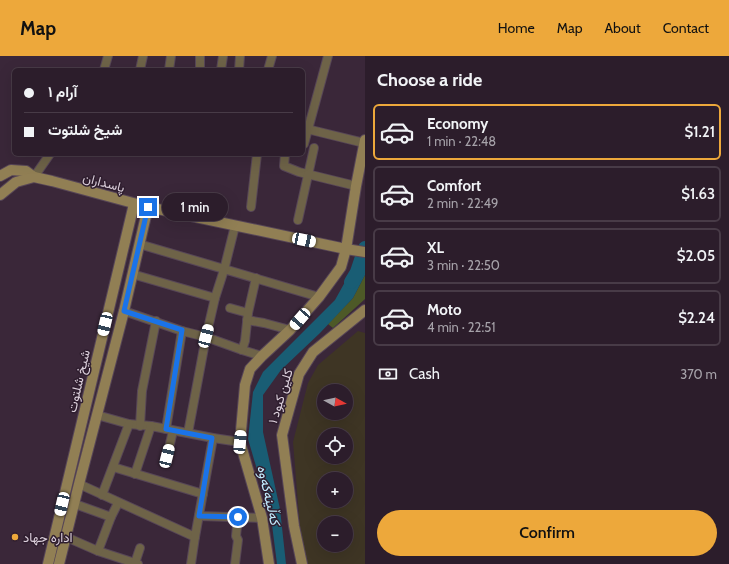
<!DOCTYPE html>
<html lang="en">
<head>
<meta charset="utf-8">
<style>
	body { margin:0; font-family:Cabin,Vazirmatn,sans-serif; background:#382a37; color:#f1f3f6; height:100vh; display:flex; flex-direction:column; font-size:15px; white-space:nowrap }
	* { box-sizing:border-box; margin:0 }
	p { font-size:13px; color:#a6a2a9 }
	.icon { flex:none; width:22px; height:22px; fill:none; stroke:currentColor; stroke-width:2; stroke-linecap:round; stroke-linejoin:round }
	.map { position:relative; flex:1; overflow:hidden }
	.panel { display:flex; flex-direction:column; background:#2c1d2b; width:364px }
	.panel>* { flex:none }
	.guide { position:absolute; left:12px; top:12px; width:293px; height:88px; border-radius:6px; box-shadow:0 4px 16px #0002,0 0 0 1px #483b47; display:grid; align-content:center; height:88px; padding:0 12px; background:#2c1d2b }
	.needle { width:26px; rotate:98deg }
	.buttons { position:absolute; left:317px; top:328px; display:grid; gap:8px }
	.buttons a { display:grid; place-items:center; width:36px; height:36px; border-radius:50%; background:#2c1d2b; box-shadow:0 4px 16px #0002,0 0 0 1px #483b47; font-size:20px }
	.end { position:absolute; width:18px; height:18px; margin:-9px; border:5px solid #1a73e8; background:#fff; box-shadow:0 0 0 2px #fff }
	.from { border-radius:50% }
	.bubble { position:absolute; height:28px; border-radius:14px; background:#2c1d2b; box-shadow:0 4px 16px #0002,0 0 0 1px #483b47; font-size:13px; font-weight:600; line-height:28px; text-align:center }
	.car { position:absolute; width:12px; height:24px; margin:-12px -6px; border-radius:5px; box-shadow:0 0 3px 1px #0007; background:linear-gradient(#fff 24%,#345 0 40%,#fff 0 76%,#345 0 86%,#fff 0) }
	.guide b { display:flex; align-items:center; gap:14px; height:38px; font-size:15px }
	.guide b+b { border-top:1px solid #483b47 }
	.guide i { width:10px; height:10px; background:#f1f3f6 }
	ul { padding:0; list-style:none }
	li { display:flex; align-items:center; gap:12px; height:56px; margin:0 8px 6px; padding:0 4px; border:2px solid #483b47; border-radius:6px }
	li div { flex:1 }
	li b { display:block; font-size:15px }
	li em { font-style:normal; font-weight:600 }
	li.on { border-color:#eda83b }
	li>.icon { width:36px; height:36px; stroke-width:1.5 }
	h2 { padding:0 12px; font-size:18px; line-height:48px }
	.pay { display:flex; align-items:center; gap:10px; height:44px; padding:0 12px; font-size:15px }
	.pay p { margin-inline-start:auto }
	.action { display:flex; gap:8px; margin-top:auto; padding:8px 12px }
	.action a { flex:1; height:46px; border-radius:24px; background:#eda83b; color:#111; font-size:16px; font-weight:600; line-height:46px; text-align:center }
	header { display:flex; align-items:center; gap:24px; box-sizing:border-box; height:56px; padding:0 20px; background:#eda83b; color:#111 }
	header strong { font-size:19px }
	nav { display:flex; gap:22px; margin-inline-start:auto; font-size:14px }
	main { display:flex; flex:1; min-height:0 }
	.map>svg:first-child { display:block }
</style>
</head>
<body>
<header>
<strong>Map</strong>
<nav><a>Home</a><a>Map</a><a>About</a><a>Contact</a></nav>
</header>
<main>
<div class="map">
<svg width="365" height="508" viewBox="0 0 365 508">
	<rect width="100%" height="100%" fill="#3a2739"/>
	<path fill="#3e3524" fill-rule="evenodd" d="M 358,275 L 365,277 L 365,508 L 307,508 L 300,472 L 293,386 L 308,327 L 318,309 ZM 324,335 L 346,335 L 346,357 L 324,357 ZM 324,379 L 346,379 L 346,401 L 324,401 ZM 324,423 L 346,423 L 346,445 L 324,445 ZM 324,467 L 346,467 L 346,489 L 324,489 Z"/>
	<polygon fill="#4d5927" points="365,219 365,243 333,272 328,268 353,242"/>
	<polygon fill="#195d74" points="355,208 365,212 365,219 353,242 320,277 281,314 263,339 263,376 280,453 286,508 277,508 271,461 248,383 253,336 263,316 335,244"/>
	<g fill="none" stroke-linecap="round" stroke-linejoin="round">
		<polyline stroke="#195d74" stroke-width="14" points="351,226 357,216 365,192"/>
		<g stroke="#574657" stroke-width="10">
			<g id="street">
				<polyline points="104,14 108,0"/>
				<polyline points="140,14 143,0"/>
				<polyline points="169,14 171,0"/>
				<polyline points="200,14 200,0"/>
				<polyline points="221,14 223,0"/>
				<polyline points="239,14 240,0"/>
				<polyline points="268,14 272,0"/>
				<polyline points="307,73 364,87"/>
				<polyline points="304,88 328,0"/>
				<polyline points="285,98 284,110 299,116 356,130"/>
				<polyline points="34,121 50,98"/>
				<polyline points="251,151 257,98"/>
				<polyline points="298,164 314,92"/>
				<polyline points="139,188 319,241"/>
				<polyline points="132,218 215,242"/>
				<polyline points="230,252 248,257"/>
				<polyline points="124,255 182,275 206,281 242,294 262,300"/>
				<polyline points="247,264 264,267 290,274"/>
				<polyline points="242,294 245,285 248,257 256,222"/>
				<polyline points="97,359 129,368 151,370 213,382 240,386"/>
				<polyline points="140,370 142,335 156,265"/>
				<polyline points="166,373 182,275"/>
				<polyline points="188,377 206,281 215,242 224,214 235,170"/>
				<polyline points="167,400 173,375"/>
				<polyline points="113,411 203,438"/>
				<polyline points="135,418 151,370"/>
				<polyline points="79,428 195,481"/>
				<polyline points="102,439 129,368"/>
				<polyline points="75,448 111,461"/>
				<polyline points="199,460 262,462"/>
				<polyline points="66,481 98,495 138,508"/>
				<polyline points="98,495 111,461 118,447"/>
				<polyline points="135,507 140,492"/>
				<polyline points="191,508 195,481 213,382"/>
				<polyline points="235,508 238,484 236,480 238,461"/>
			</g>
		</g>
		<g stroke="#574657" stroke-width="12">
			<g id="secondary">
				<polyline points="0,120 11,114 26,115 34,121"/>
				<polyline points="0,139 16,126 34,121 52,125 148,151 346,193 365,196"/>
				<polyline points="48,508 134,148"/>
				<polyline points="59,508 79,428 124,255 148,151"/>
				<polyline points="269,508 262,462 240,386 245,329 250,313 262,300 290,274 319,241 341,211 346,193 356,130 365,84"/>
				<polyline points="302,508 294,470 282,379 299,318 313,296 365,254"/>
			</g>
		</g>
		<use href="#street" stroke="#6e6348" stroke-width="8"/>
		<use href="#secondary" stroke="#917f54" stroke-width="10"/>
	</g>
	<g fill="none" stroke-linecap="round" stroke-linejoin="round">
		<polyline stroke="#1a73e8" stroke-width="5" points="148,151 124,255 182,274 166,373 212,382 199,460 238,461"/>
	</g>
	<circle fill="#eda83b" stroke="#2f1e2f" stroke-width="1.5" cx="15" cy="481" r="4"/>
	<g text-anchor="middle" stroke-width="3" stroke-linejoin="round" paint-order="stroke">
		<g font-size="13" fill="#ddd1dd" stroke="#2f1e2f">
			<text transform="translate(104 126) rotate(15)" y="5">پاسداران</text>
			<text transform="translate(78 325) rotate(-77)" y="5">شیخ شلتوت</text>
			<text transform="translate(280 340) rotate(-73)" y="5">کلین کبود ۱</text>
		</g>
		<g font-size="13" fill="#ddd1dd" stroke="#2f1e2f" text-anchor="start">
			<text x="23" y="486">اداره جهاد</text>
		</g>
		<g font-size="14" font-style="italic" fill="#c1ebfd" stroke="#2f1e2f">
			<text transform="translate(269 439) rotate(77)" y="5">کەڵینەکەوە</text>
		</g>
	</g>
</svg>
<div class="buttons">
<a><svg class="needle" viewBox="-14 -14 28 28"><path d="M0-13l5 13h-10z" fill="#e53935"/><path d="M0 13l5-13h-10z" fill="#a6a2a9"/></svg></a>
<a><svg class="icon" aria-label="locate" viewBox="0 0 24 24"><circle cx="12" cy="12" r="6"/><path d="M12 2v4M12 18v4M2 12h4M18 12h4"/></svg></a>
<a>+</a>
<a>−</a>
</div>
<i class="end from" style="left:238px;top:461px"></i>
<i class="end" style="left:148px;top:151px"></i>
<div class="bubble" style="left:162px;top:137px;width:66px">1 min</div>
<i class="car" style="left:304px;top:184px;rotate:102deg"></i>
<i class="car" style="left:300px;top:263px;rotate:221deg"></i>
<i class="car" style="left:105px;top:268px;rotate:193deg"></i>
<i class="car" style="left:206px;top:280px;rotate:15deg"></i>
<i class="car" style="left:240px;top:386px;rotate:5deg"></i>
<i class="car" style="left:167px;top:400px;rotate:14deg"></i>
<i class="car" style="left:62px;top:448px;rotate:193deg"></i>
<div class="guide">
<b><i class="from"></i>آرام ۱</b>
<b><i></i>شیخ شلتوت</b>
</div>
</div>
<section class="panel">
<h2>Choose a ride</h2>
<ul>
<li class="on"><svg class="icon" aria-label="car" viewBox="0 0 24 24"><path d="M5 17H2v-5l4-1 3-4h7l3 4 3 1v5h-3M9 17h6M6 11h13"/><circle cx="7" cy="17" r="2"/><circle cx="17" cy="17" r="2"/></svg><div><b>Economy</b><p>1 min · 22:48</p></div><em>$1.21</em></li>
<li><svg class="icon" aria-label="car" viewBox="0 0 24 24"><path d="M5 17H2v-5l4-1 3-4h7l3 4 3 1v5h-3M9 17h6M6 11h13"/><circle cx="7" cy="17" r="2"/><circle cx="17" cy="17" r="2"/></svg><div><b>Comfort</b><p>2 min · 22:49</p></div><em>$1.63</em></li>
<li><svg class="icon" aria-label="car" viewBox="0 0 24 24"><path d="M5 17H2v-5l4-1 3-4h7l3 4 3 1v5h-3M9 17h6M6 11h13"/><circle cx="7" cy="17" r="2"/><circle cx="17" cy="17" r="2"/></svg><div><b>XL</b><p>3 min · 22:50</p></div><em>$2.05</em></li>
<li><svg class="icon" aria-label="car" viewBox="0 0 24 24"><path d="M5 17H2v-5l4-1 3-4h7l3 4 3 1v5h-3M9 17h6M6 11h13"/><circle cx="7" cy="17" r="2"/><circle cx="17" cy="17" r="2"/></svg><div><b>Moto</b><p>4 min · 22:51</p></div><em>$2.24</em></li>
</ul>
<div class="pay"><svg class="icon" aria-label="cash" viewBox="0 0 24 24"><path d="M3 7h18v10H3z"/><circle cx="12" cy="12" r="2"/></svg>Cash<p>370 m</p></div>
<div class="action"><a>Confirm</a></div>
</section>
</main>
</body>
</html>
